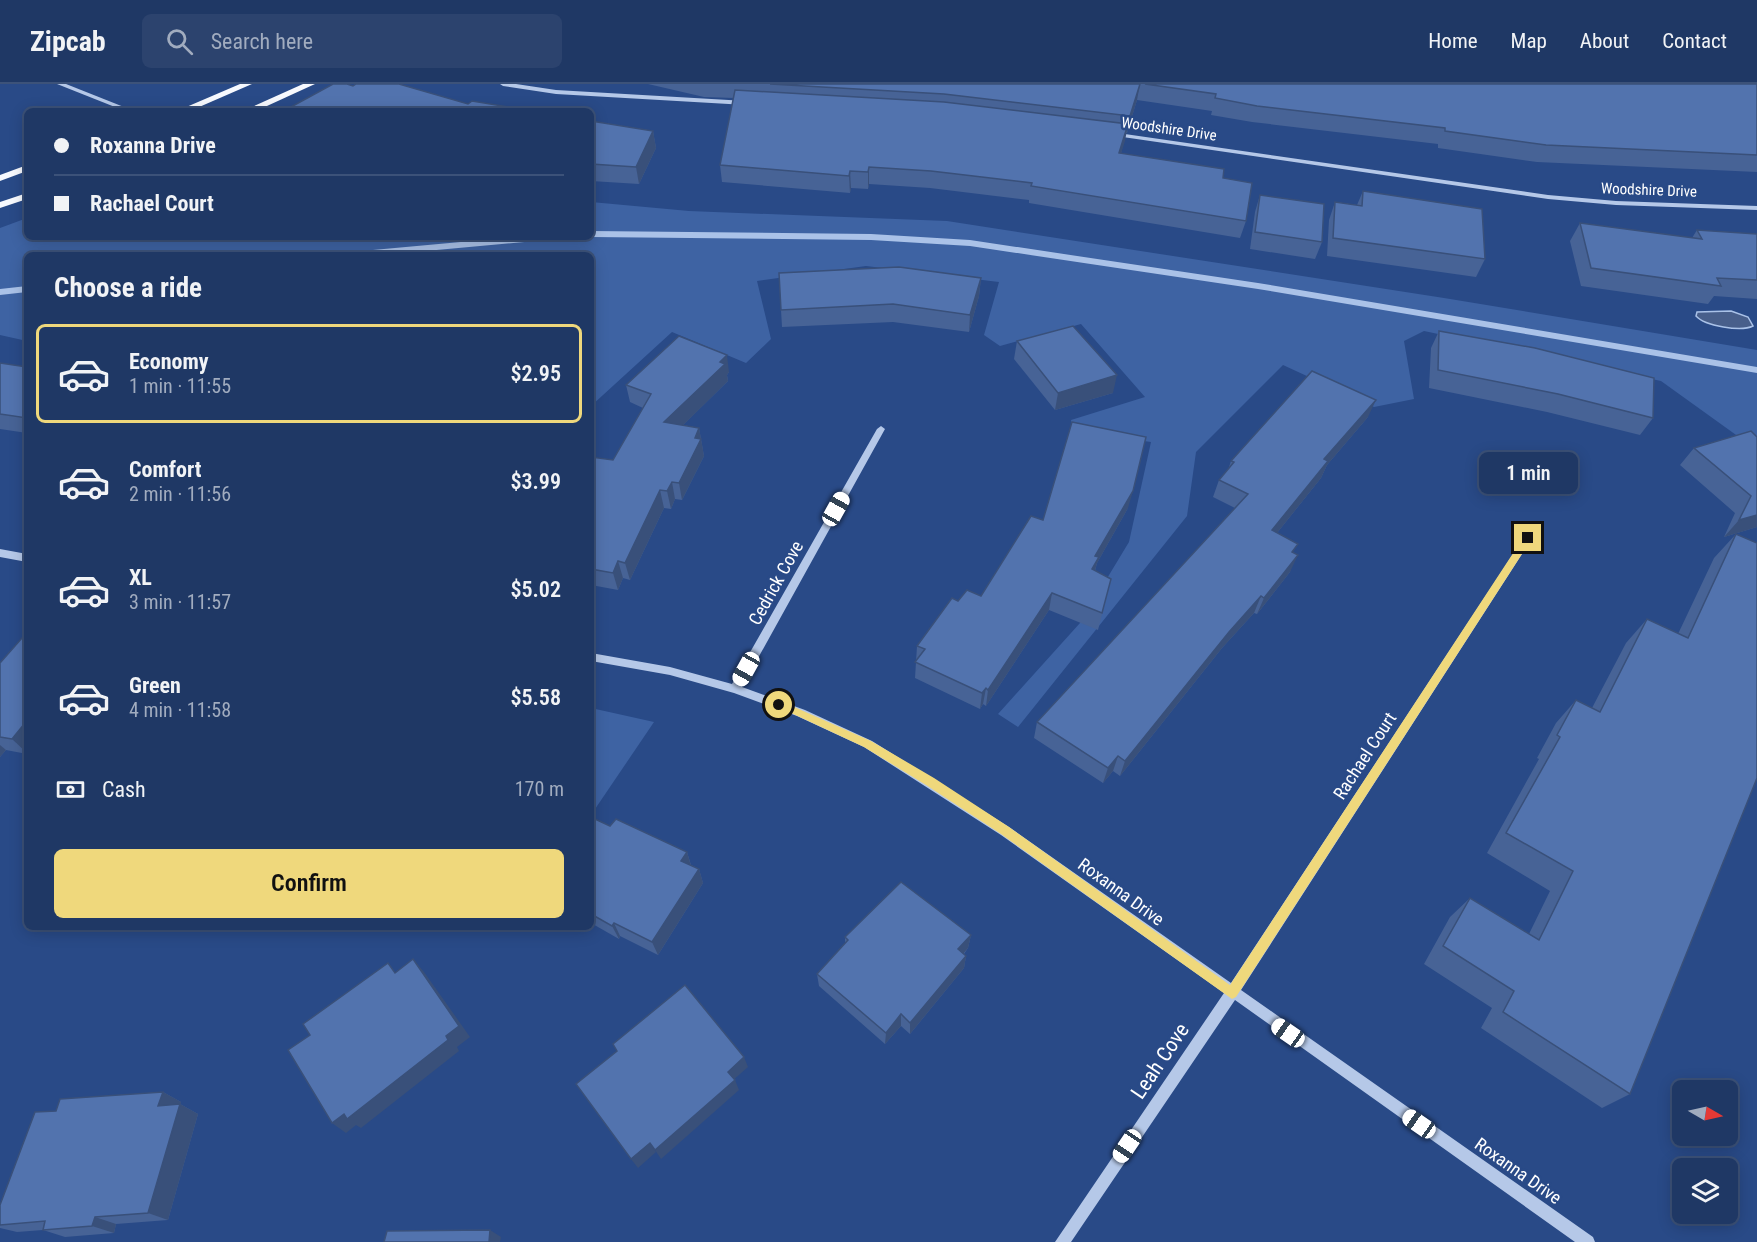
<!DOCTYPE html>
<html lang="en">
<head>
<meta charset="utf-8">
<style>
	body { margin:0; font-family:"Roboto Condensed",sans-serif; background:#2c436e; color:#f1f3f6; height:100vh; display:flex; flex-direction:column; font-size:22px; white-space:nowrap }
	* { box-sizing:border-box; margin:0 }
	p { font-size:20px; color:#a1acbf }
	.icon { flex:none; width:33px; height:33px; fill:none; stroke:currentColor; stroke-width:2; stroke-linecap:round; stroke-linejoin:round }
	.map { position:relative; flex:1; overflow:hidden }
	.details { position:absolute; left:24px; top:168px; width:570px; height:678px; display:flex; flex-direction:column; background:#1f3865; border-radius:9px; box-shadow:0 3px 15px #0003,0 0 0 2px #3c5279 }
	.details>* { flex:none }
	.hud { position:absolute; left:24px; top:24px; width:570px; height:132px; border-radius:9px; box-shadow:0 3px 15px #0003,0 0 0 2px #3c5279; display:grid; align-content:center; height:132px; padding:0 30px; background:#1f3865 }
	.needle { width:39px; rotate:99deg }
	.tools { position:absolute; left:1672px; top:996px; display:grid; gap:12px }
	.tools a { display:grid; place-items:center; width:66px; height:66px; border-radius:9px; background:#1f3865; box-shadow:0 3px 15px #0003,0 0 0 2px #3c5279; font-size:30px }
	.end { position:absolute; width:27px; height:27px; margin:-14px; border:8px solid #efd87c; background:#111; box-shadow:0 0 0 3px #111 }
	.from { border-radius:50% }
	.bubble { position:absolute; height:42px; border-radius:9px; background:#1f3865; box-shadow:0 3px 15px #0003,0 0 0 2px #3c5279; font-size:20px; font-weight:600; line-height:42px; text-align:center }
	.car { position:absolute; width:18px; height:36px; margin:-18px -9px; border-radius:8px; box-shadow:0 0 4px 2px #0007; background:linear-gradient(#fff 24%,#345 0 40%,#fff 0 76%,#345 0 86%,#fff 0) }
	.hud b { display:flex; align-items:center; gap:21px; height:57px; font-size:22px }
	.hud b+b { border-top:2px solid #3c5279 }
	.hud i { width:15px; height:15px; background:#f1f3f6 }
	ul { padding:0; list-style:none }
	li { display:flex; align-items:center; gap:18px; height:99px; margin:0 12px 9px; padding:0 18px; border:3px solid transparent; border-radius:9px }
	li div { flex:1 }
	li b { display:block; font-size:22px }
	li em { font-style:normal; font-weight:600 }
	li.selected { border-color:#efd87c }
	li>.icon { width:54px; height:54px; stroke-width:1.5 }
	h2 { padding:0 30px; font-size:27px; line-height:72px }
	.pay { display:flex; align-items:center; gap:15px; height:66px; padding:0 30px; font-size:22px }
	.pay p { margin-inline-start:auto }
	.primary-button { display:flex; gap:12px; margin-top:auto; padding:12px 30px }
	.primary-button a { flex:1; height:69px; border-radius:9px; background:#efd87c; color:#111; font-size:24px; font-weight:600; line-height:69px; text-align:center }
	header { display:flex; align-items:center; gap:36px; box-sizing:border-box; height:84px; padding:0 30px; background:#1f3865; border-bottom:2px solid #3c5279 }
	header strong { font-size:28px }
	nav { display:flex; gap:33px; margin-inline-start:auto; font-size:21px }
	.search { width:420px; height:54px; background:#2c436e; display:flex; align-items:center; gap:15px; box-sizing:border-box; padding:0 21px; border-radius:9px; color:#a1acbf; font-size:22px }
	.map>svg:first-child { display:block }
</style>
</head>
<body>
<header>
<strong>Zipcab</strong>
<div class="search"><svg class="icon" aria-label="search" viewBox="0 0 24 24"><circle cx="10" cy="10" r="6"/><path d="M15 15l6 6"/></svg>Search here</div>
<nav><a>Home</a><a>Map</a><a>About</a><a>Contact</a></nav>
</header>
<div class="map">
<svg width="1757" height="1158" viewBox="0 0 1757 1158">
	<rect width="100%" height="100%" fill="#294a87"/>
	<g fill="#3e63a3">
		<polygon points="591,118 689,127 947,137 1444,214 1757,266 1757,366 1661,297 1424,247 1404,257 1414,315 1374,323 1283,281 1196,368 1187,432 1018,643 998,630 1080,539 1129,458 1151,358 1073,347 1071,336 1145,313 1081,240 1000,262 984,251 999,198 866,182 757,197 771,255 746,279 672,248 591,322 591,171 27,171 27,257 0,251 0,144 27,134 27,153 591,153"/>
		<polygon points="591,624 654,638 591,731"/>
	</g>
	<path fill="#485f8b" stroke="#aac2e8" stroke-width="1.5" d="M 1731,227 L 1748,233 L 1753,242 C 1741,248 1705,242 1696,232 L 1697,228 Z"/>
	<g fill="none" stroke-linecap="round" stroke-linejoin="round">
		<g fill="#aac2e8" fill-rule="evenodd">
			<polygon points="591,147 871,150 970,156 1258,199 1757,283 1757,289 1258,205 970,162 871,156 591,153"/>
			<polygon points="515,153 551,153 546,156 382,171 346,171 351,168"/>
			<polygon points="27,202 27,208 0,211 0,205"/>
		</g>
		<g fill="#b5c8e8" fill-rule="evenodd">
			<polygon points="57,0 66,0 134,27 125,27"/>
			<polygon points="500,0 516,0 556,6 746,17 749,19 746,21 556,10 503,2"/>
			<polygon points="1111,48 1548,111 1616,117 1757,122 1757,126 1616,121 1548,115 1109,51 1109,49"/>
			<polygon points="881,342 885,345 742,603 805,626 872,657 1009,743 1231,899 1525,452 1531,452 1533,454 1531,456 1241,906 1593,1153 1595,1158 1575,1158 1235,916 1071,1158 1055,1158 1224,909 1001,751 864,663 797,632 734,609 670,591 591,577 591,569 670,583 732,600 877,345"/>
			<polygon points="0,465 27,470 27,478 0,473"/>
		</g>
		<g fill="#f7f9fe" fill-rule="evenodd">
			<polygon points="240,0 252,0 190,27 177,27"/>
			<polygon points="303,0 315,0 256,27 243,27"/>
			<polygon points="27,81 27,87 0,97 0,91"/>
			<polygon points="27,109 27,115 0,124 0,118"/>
		</g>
	</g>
	<g fill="#476396">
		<polygon points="648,0 1757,0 1757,88 1537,78 1438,64 1438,60 1252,38 1211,31 1212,27 1137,16 1127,49 1126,49 1121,69 1223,94 1246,137 1240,154 1029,119 1029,116 930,104 869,100 868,105 851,104 850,109 722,98 720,81 734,14 704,13"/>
		<polygon points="591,37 653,47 656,64 639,100 591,97"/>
		<polygon points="1363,107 1485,175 1476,193 1327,172 1329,136 1335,118 1357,121"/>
		<polygon points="1260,111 1322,158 1315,175 1250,165 1255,128"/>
		<polygon points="1580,139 1692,154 1697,146 1757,150 1757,215 1714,212 1708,220 1581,202 1570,157"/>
		<polygon points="981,194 979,212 969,248 893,238 782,243 781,226"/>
		<polygon points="1439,247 1653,334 1640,351 1547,328 1429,304 1431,264"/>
		<polygon points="1017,257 1113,309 1055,326 1014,275"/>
		<polygon points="0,279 27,283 27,349 0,345"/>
		<polygon points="729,288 727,291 728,297 683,341 699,344 704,372 682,416 675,415 671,425 664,424 630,496 623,494 618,506 591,501 591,373 613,376 643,324 630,318 626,301"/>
		<polygon points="1368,333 1327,381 1321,394 1277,449 1294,469 1290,488 1257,530 1254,529 1222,564 1120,692 1113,687 1103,699 1034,654 1037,638 1235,424 1213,413 1219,396 1228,386 1231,377"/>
		<polygon points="1757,353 1757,443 1724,453 1735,429 1680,381 1694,364"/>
		<polygon points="1128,424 1097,479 1095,487 1111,495 1098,546 1049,526 986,622 983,620 980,625 915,594 917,562 958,517 981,512"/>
		<polygon points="1736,450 1630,1010 1602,1024 1481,944 1492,924 1424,880 1450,833 1470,814 1529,850 1550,807 1487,769 1539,675 1537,674 1556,639 1576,616 1592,624 1626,559 1647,535 1678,550 1714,474"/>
		<polygon points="27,555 27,670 6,666 0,673 0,579"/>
		<polygon points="591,741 610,742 687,768 691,781 699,785 703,799 658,871 620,852 619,855 591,839"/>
		<polygon points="971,851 968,864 964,870 966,872 964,884 910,950 901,942 885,960 819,902 817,890 845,859 845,853"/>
		<polygon points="163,1008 181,1018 180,1020 198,1030 168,1136 116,1140 114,1149 65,1153 43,1146 17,1148 0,1144 0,1121 56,1027"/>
	</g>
	<g fill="#39507a">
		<polygon points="1140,0 1137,16 1127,49 1130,32"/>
		<polygon points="1128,40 1125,57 1116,86 1119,69"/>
		<polygon points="653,47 656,64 639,100 636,83"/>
		<polygon points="869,83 869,100 868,105 868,88"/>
		<polygon points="850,87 851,104 850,109 849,92"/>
		<polygon points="981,194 979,212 969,248 970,231"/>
		<polygon points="727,271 729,288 727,291 728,297 668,356 664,338"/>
		<polygon points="1117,291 1113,309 1055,326 1058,309"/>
		<polygon points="1376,316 1368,333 1327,381 1321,394 1265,464 1272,446 1324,375"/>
		<polygon points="699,344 704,372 682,416 679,399 695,354"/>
		<polygon points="672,398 675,415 671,425 667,407"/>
		<polygon points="660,406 664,424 630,496 625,479"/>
		<polygon points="1133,407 1128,424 1097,479 1094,490 1088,502 1095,472"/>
		<polygon points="1757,431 1757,443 1724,453 1739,436"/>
		<polygon points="1298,471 1290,488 1257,530 1264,514"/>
		<polygon points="618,477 623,494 618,506 613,489"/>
		<polygon points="1052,509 1049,526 986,622 988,606"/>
		<polygon points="1261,512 1254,529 1222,564 1120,692 1125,677 1229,548"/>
		<polygon points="986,604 983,620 980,625 982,609"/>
		<polygon points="25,639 27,642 27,669 12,655"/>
		<polygon points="0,661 6,666 0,673"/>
		<polygon points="1118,672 1113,687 1103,699 1108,684"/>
		<polygon points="687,768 691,782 681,777"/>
		<polygon points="699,785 703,799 658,871 652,858"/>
		<polygon points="614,839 620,852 619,855 612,842"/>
		<polygon points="971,851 968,864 956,878 958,865"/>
		<polygon points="966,872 964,884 910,950 910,939"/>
		<polygon points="413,875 424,888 470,953 457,963 459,967 361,1044 356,1041 346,1049 332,1039 446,952"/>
		<polygon points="901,930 901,942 885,960 886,949"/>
		<polygon points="744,973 748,983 731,998 728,988"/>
		<polygon points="735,996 739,1006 661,1075 655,1066"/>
		<polygon points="163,1008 181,1018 177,1032 158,1022"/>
		<polygon points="180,1020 198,1030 168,1136 148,1129"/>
		<polygon points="650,1059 656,1068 638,1084 631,1075"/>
		<polygon points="95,1133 116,1140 114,1149 92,1142"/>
		<polygon points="490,1146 501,1153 500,1158 489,1158"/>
	</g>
	<g fill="#5273ae" stroke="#39507a" stroke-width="1.5">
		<polygon points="333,0 347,0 353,2 356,0 399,0 468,20 472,17 533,27 296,27 289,24"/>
		<polygon points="770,0 1140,0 1130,32 944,10"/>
		<polygon points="1145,0 1757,0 1757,71 1546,61 1445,47 1445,44 1257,22 1215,14 1216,10"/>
		<polygon points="735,6 944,18 1128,40 1119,69 1224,85 1223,94 1252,99 1246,137 1031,102 1032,99 931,87 869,83 868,88 850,87 849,92 720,81"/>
		<polygon points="591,37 653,47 636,83 591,80"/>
		<polygon points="1363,107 1482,125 1485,175 1333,154 1335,118 1362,122"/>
		<polygon points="1260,111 1324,120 1322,158 1255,148"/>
		<polygon points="1580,139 1702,155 1697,146 1757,150 1757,196 1717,194 1721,202 1591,184"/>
		<polygon points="899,183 981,194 970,231 893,220 781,226 779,189"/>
		<polygon points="1073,242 1117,291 1058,309 1017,257"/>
		<polygon points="1439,247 1535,264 1654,294 1653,334 1558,310 1438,286"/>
		<polygon points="679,252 727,271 720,278 725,280 664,338 699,344 695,354 701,355 679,399 672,398 667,407 660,406 625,479 618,477 613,489 591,485 591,373 613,376 651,310 626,301"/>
		<polygon points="0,279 27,283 27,334 0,330"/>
		<polygon points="1312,287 1376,316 1324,375 1328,377 1272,446 1298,460 1292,468 1298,471 1264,514 1261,512 1229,548 1125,677 1118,672 1108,684 1037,638 1248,410 1219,396 1234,378 1231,377"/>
		<polygon points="1072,338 1146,353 1133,407 1095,472 1099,473 1092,485 1111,495 1102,529 1052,509 988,606 986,604 982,609 915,578 925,565 917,562 952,514 958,517 967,506 981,512 1031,432 1043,436"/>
		<polygon points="1751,347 1757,353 1757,431 1739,436 1751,412 1694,364"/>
		<polygon points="1736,450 1757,459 1757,694 1630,1010 1503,928 1514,907 1443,862 1470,814 1539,856 1573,787 1506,749 1560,653 1557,651 1576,616 1600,628 1647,535 1688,554"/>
		<polygon points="22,554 27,555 27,640 25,639 12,655 0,653 0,579"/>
		<polygon points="595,735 610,742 616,735 687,768 681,777 699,785 652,858 614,839 612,842 591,830 591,741"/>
		<polygon points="901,798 971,851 958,865 966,872 910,939 901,930 886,949 817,890 848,856 845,853"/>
		<polygon points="413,875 459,942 446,952 448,956 347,1035 344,1030 332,1039 288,966 310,951 303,940 388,879 395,889"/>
		<polygon points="685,901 744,973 728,988 735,996 655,1066 650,1059 631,1075 576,1000 617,967 613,960"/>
		<polygon points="163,1008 158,1022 180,1020 148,1129 95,1133 92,1142 43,1146 45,1137 0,1141 0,1121 35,1028 56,1027 60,1015"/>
		<polygon points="490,1146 489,1158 384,1158 387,1147"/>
	</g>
	<polygon fill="#efd87c" points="1528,450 1531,451 1531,456 1236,913 1232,915 1001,750 926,701 864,663 774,621 776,618 783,618 871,657 934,694 1009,743 1230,901 1525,451"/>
	<g text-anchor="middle" stroke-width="5" stroke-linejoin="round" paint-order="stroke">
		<g font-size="15" fill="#fff" stroke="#294a87">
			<text transform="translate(1169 45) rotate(8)" y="5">Woodshire Drive</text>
			<text transform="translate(1649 106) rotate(2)" y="5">Woodshire Drive</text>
		</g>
		<g font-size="18" fill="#fff" stroke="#294a87">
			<text transform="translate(776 499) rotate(-61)" y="6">Cedrick Cove</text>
			<text transform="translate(1365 672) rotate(-57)" y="6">Rachael Court</text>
			<text transform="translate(1121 808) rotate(36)" y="6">Roxanna Drive</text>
			<text transform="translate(1518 1087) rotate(35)" y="6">Roxanna Drive</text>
		</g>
		<g font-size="21" fill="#fff" stroke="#294a87">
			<text transform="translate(1160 977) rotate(-56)" y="7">Leah Cove</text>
		</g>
	</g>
</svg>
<div class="tools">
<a><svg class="needle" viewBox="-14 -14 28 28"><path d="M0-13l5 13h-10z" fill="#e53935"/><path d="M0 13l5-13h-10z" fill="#a1acbf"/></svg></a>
<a><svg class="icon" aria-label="layers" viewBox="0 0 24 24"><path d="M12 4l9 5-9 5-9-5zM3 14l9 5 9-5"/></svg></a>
</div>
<i class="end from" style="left:779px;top:621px"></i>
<i class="end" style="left:1528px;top:454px"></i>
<div class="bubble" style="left:1479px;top:368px;width:99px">1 min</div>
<i class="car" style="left:836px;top:425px;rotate:29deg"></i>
<i class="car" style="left:746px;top:585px;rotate:209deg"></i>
<i class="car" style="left:1288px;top:949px;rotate:305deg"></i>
<i class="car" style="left:1419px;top:1040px;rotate:305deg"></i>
<i class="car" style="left:1127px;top:1062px;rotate:214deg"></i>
<div class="hud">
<b><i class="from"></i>Roxanna Drive</b>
<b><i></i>Rachael Court</b>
</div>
<section class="details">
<h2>Choose a ride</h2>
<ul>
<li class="selected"><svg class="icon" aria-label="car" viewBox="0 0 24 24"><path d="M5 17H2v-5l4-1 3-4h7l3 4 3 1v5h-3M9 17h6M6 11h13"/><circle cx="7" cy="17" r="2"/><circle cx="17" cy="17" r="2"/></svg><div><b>Economy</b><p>1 min · 11:55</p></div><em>$2.95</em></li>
<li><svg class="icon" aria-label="car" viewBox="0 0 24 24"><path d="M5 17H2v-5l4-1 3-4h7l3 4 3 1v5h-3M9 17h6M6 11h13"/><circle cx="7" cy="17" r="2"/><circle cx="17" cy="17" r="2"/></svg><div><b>Comfort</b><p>2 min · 11:56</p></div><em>$3.99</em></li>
<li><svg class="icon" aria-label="car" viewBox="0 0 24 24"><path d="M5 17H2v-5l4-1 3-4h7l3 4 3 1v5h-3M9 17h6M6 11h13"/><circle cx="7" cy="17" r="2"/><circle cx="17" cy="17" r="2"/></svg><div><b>XL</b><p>3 min · 11:57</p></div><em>$5.02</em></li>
<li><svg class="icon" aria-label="car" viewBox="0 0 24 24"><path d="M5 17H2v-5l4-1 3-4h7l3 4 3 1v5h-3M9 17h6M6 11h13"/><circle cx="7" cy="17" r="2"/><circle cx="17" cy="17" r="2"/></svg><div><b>Green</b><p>4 min · 11:58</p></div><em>$5.58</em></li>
</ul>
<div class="pay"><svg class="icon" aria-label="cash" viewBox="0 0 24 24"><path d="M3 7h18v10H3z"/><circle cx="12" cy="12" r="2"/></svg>Cash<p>170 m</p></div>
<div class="primary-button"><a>Confirm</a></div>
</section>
</div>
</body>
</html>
